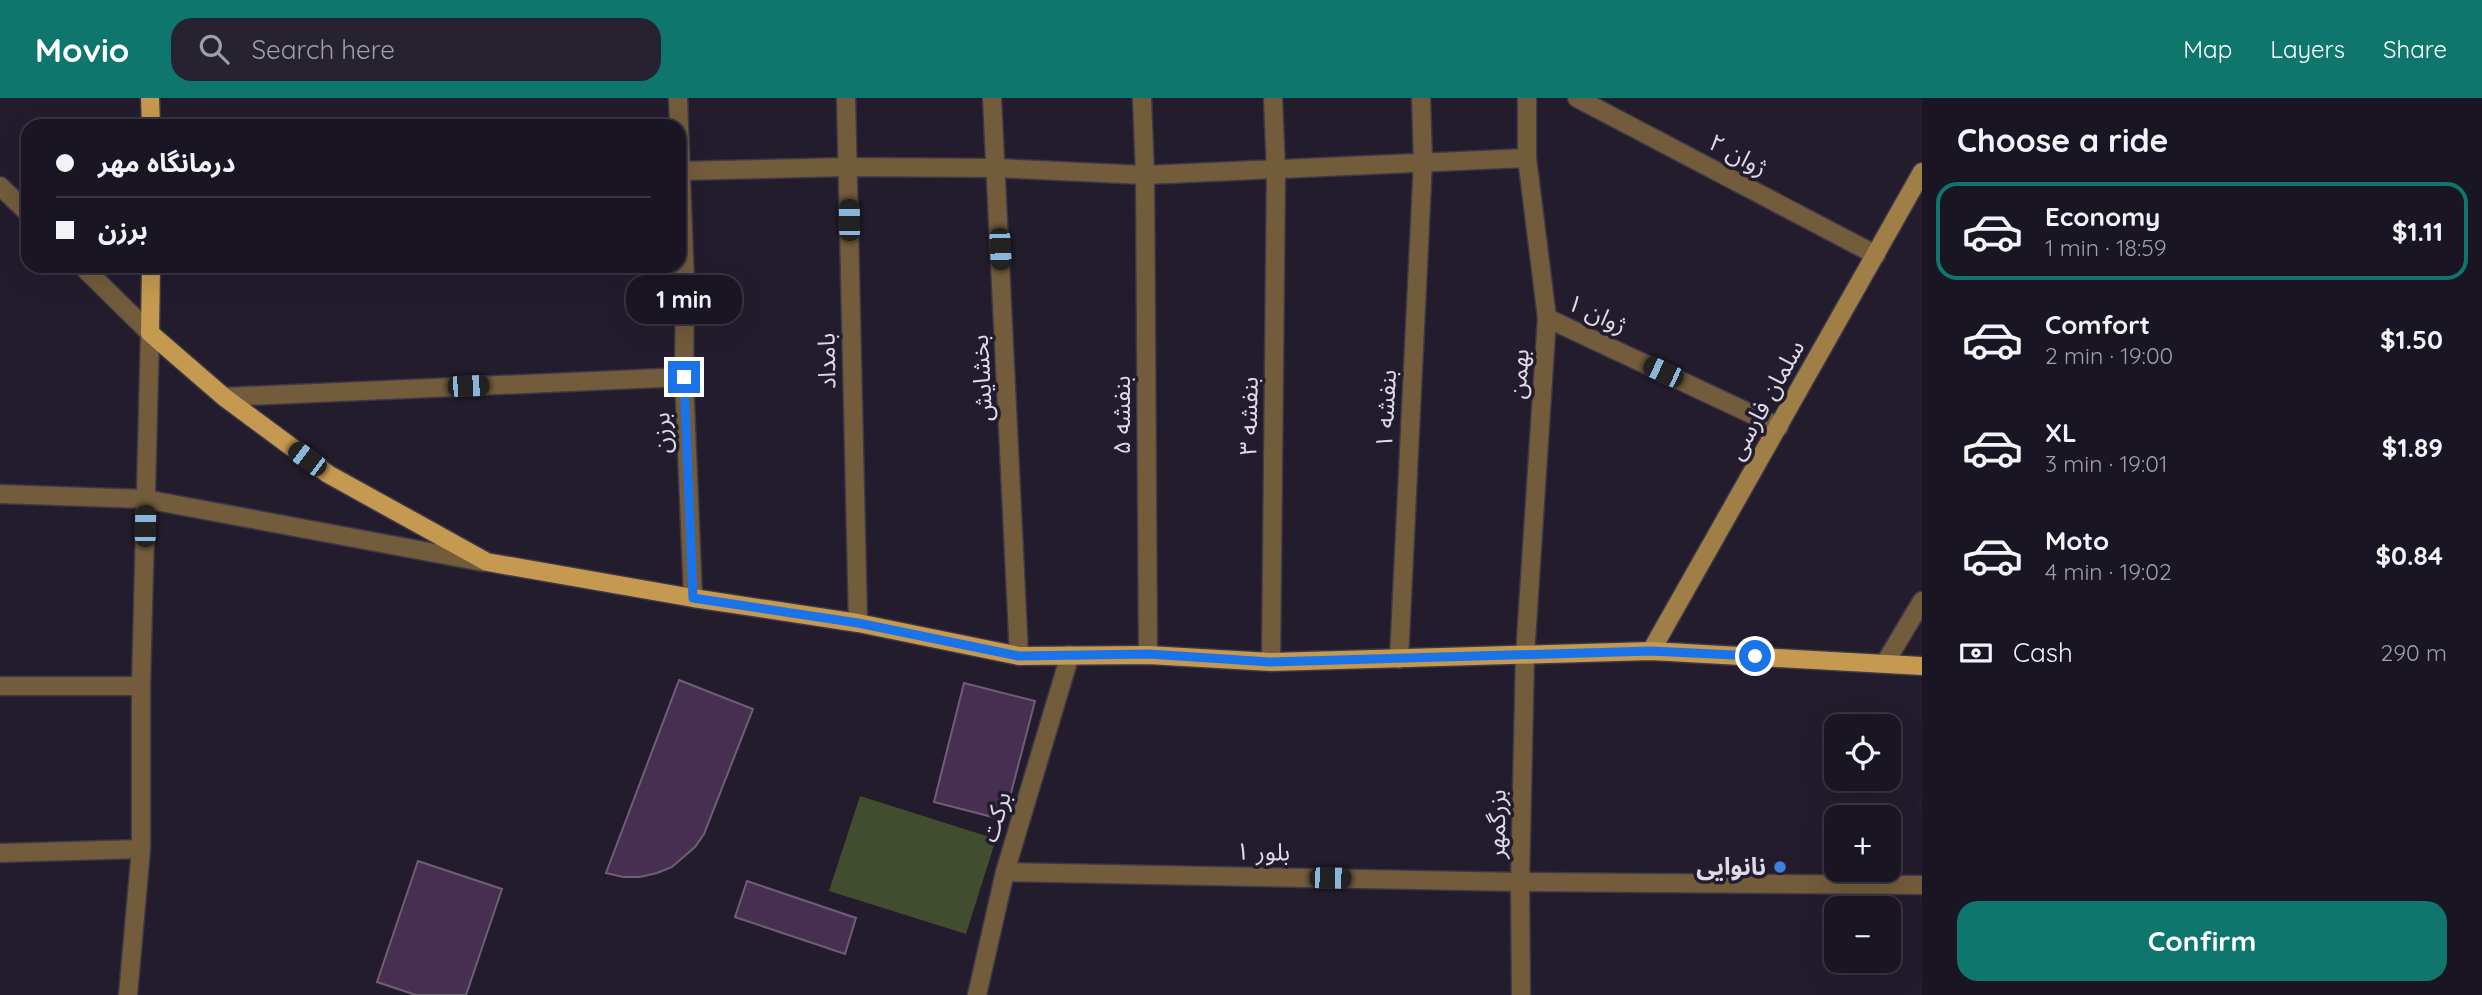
<!DOCTYPE html>
<html lang="en">
<head>
<meta charset="utf-8">
<style>
	body { margin:0; font-family:Quicksand,"Noto Sans Arabic",sans-serif; background:#27222f; color:#f1f3f6; height:100vh; display:flex; flex-direction:column; font-size:26px; white-space:nowrap }
	* { box-sizing:border-box; margin:0 }
	p { font-size:23px; color:#9f9fa5 }
	.icon { flex:none; width:38px; height:38px; fill:none; stroke:currentColor; stroke-width:2; stroke-linecap:round; stroke-linejoin:round }
	.map { position:relative; flex:1; overflow:hidden }
	.panel { display:flex; flex-direction:column; background:#1a1522; width:560px }
	.panel>* { flex:none }
	.guide { position:absolute; left:21px; top:21px; width:665px; height:154px; border-radius:21px; box-shadow:0 7px 28px #0002,0 0 0 2px #383440; display:grid; align-content:center; height:154px; padding:0 35px; background:#1a1522 }
	.fabs { position:absolute; left:1824px; top:616px; display:grid; gap:14px }
	.fabs a { display:grid; place-items:center; width:77px; height:77px; border-radius:14px; background:#1a1522; box-shadow:0 7px 28px #0002,0 0 0 2px #383440; font-size:35px }
	.end { position:absolute; width:32px; height:32px; margin:-16px; border:9px solid #1a73e8; background:#fff; box-shadow:0 0 0 4px #fff }
	.from { border-radius:50% }
	.bubble { position:absolute; height:49px; border-radius:21px; background:#1a1522; box-shadow:0 7px 28px #0002,0 0 0 2px #383440; font-size:23px; font-weight:800; line-height:49px; text-align:center }
	.car { position:absolute; width:21px; height:42px; margin:-21px -10px; border-radius:9px; box-shadow:0 0 5px 2px #0007; background:linear-gradient(#222 24%,#8ab4d8 0 40%,#222 0 76%,#8ab4d8 0 86%,#222 0) }
	.guide b { display:flex; align-items:center; gap:24px; height:66px; font-size:26px }
	.guide b+b { border-top:2px solid #383440 }
	.guide i { width:18px; height:18px; background:#f1f3f6 }
	ul { padding:0; list-style:none }
	li { display:flex; align-items:center; gap:21px; height:98px; margin:0 14px 10px; padding:0 21px; border:4px solid transparent; border-radius:21px }
	li div { flex:1 }
	li b { display:block; font-size:26px }
	li em { font-style:normal; font-weight:800 }
	li.current { border-color:#0f766e }
	li>.icon { width:63px; height:63px; stroke-width:1.5 }
	h2 { padding:0 35px; font-size:32px; line-height:84px }
	.pay { display:flex; align-items:center; gap:18px; height:77px; padding:0 35px; font-size:26px }
	.pay p { margin-inline-start:auto }
	.primary-button { display:flex; gap:14px; margin-top:auto; padding:14px 35px }
	.primary-button a { flex:1; height:80px; border-radius:21px; background:#0f766e; color:#fff; font-size:28px; font-weight:800; line-height:80px; text-align:center }
	header { display:flex; align-items:center; gap:42px; box-sizing:border-box; height:98px; padding:0 35px; background:#0f766e; color:#fff }
	header strong { font-size:33px }
	nav { display:flex; gap:38px; margin-inline-start:auto; font-size:24px }
	.search { width:490px; height:63px; background:#27222f; display:flex; align-items:center; gap:18px; box-sizing:border-box; padding:0 24px; border-radius:21px; color:#9f9fa5; font-size:26px }
	main { display:flex; flex:1; min-height:0 }
	.map>svg:first-child { display:block }
</style>
</head>
<body>
<header>
<strong>Movio</strong>
<div class="search"><svg class="icon" aria-label="search" viewBox="0 0 24 24"><circle cx="10" cy="10" r="6"/><path d="M15 15l6 6"/></svg>Search here</div>
<nav><a>Map</a><a>Layers</a><a>Share</a></nav>
</header>
<main>
<div class="map">
<svg width="1922" height="897" viewBox="0 0 1922 897">
	<rect width="100%" height="100%" fill="#231c2d"/>
	<polygon fill="#424c2e" points="860,698 996,741 966,836 829,793"/>
	<g fill="#472f51" stroke="#6e6074" stroke-width="2">
		<polygon points="679,582 753,611 704,736 695,749 672,769 657,775 640,779 623,779 606,775"/>
		<polygon points="964,585 1035,603 1004,722 934,704"/>
		<polygon points="418,763 502,791 466,897 416,897 377,884"/>
		<polygon points="747,783 856,820 845,856 735,819"/>
	</g>
	<g fill="none" stroke-linecap="round" stroke-linejoin="round">
		<g stroke="#3d3747" stroke-width="21">
			<g id="street">
				<polyline points="678,0 685,185 684,279 693,500"/>
				<polyline points="846,0 858,525"/>
				<polyline points="992,0 1019,558"/>
				<polyline points="1142,0 1145,77 1148,557"/>
				<polyline points="1577,0 1876,157"/>
				<polyline points="679,73 848,69 997,70 1145,77 1527,60"/>
				<polyline points="0,88 28,115"/>
				<polyline points="82,168 150,235 141,588 141,751 128,897"/>
				<polyline points="1547,220 1779,329"/>
				<polyline points="224,299 684,279"/>
				<polyline points="0,396 145,401 483,464"/>
				<polyline points="1399,561 1423,63 1421,0"/>
				<polyline points="1271,564 1276,73 1273,0"/>
				<polyline points="1885,565 1922,503"/>
				<polyline points="0,588 141,588"/>
				<polyline points="0,755 141,751"/>
				<polyline points="1005,774 1520,784 1922,787"/>
				<polyline points="977,897 1005,774 1070,557"/>
				<polyline points="1521,897 1520,784 1525,557 1547,220 1527,60 1527,0"/>
			</g>
		</g>
		<g stroke="#3d3747" stroke-width="21">
			<polyline id="secondary" points="1651,553 1922,74"/>
		</g>
		<g stroke="#3d3747" stroke-width="21">
			<g id="primary">
				<polyline points="150,0 151,28"/>
				<polyline points="151,168 150,235 224,299 328,376 487,464 693,500 858,525 1019,558 1148,557 1271,564 1651,553 1922,568"/>
			</g>
		</g>
		<use href="#street" stroke="#725c3b" stroke-width="18"/>
		<use href="#secondary" stroke="#a07f47" stroke-width="18"/>
		<use href="#primary" stroke="#c5994f" stroke-width="18"/>
	</g>
	<g fill="none" stroke-linecap="round" stroke-linejoin="round">
		<polyline stroke="#1a73e8" stroke-width="9" points="684,279 693,500 858,525 1019,558 1148,556 1270,564 1651,553 1755,558"/>
	</g>
	<circle fill="#3f7fe0" stroke="#231c2d" stroke-width="2.5" cx="1780" cy="769" r="7"/>
	<g text-anchor="middle" stroke-width="7" stroke-linejoin="round" paint-order="stroke">
		<g font-size="24" fill="#dfdae7" stroke="#231c2d">
			<text transform="translate(1738 57) rotate(28)" y="8">ژوان ۲</text>
			<text transform="translate(1597 216) rotate(25)" y="8">ژوان ۱</text>
			<text transform="translate(827 263) rotate(-91)" y="8">بامداد</text>
			<text transform="translate(1519 276) rotate(-86)" y="8">بهمن</text>
			<text transform="translate(982 280) rotate(-93)" y="8">بخشایش</text>
			<text transform="translate(1766 302) rotate(-61)" y="8">سلمان فارسی</text>
			<text transform="translate(1386 311) rotate(-87)" y="8">بنفشه ۱</text>
			<text transform="translate(1122 317) rotate(-90)" y="8">بنفشه ۵</text>
			<text transform="translate(1249 318) rotate(-89)" y="8">بنفشه ۳</text>
			<text transform="translate(662 335) rotate(-92)" y="8">برزن</text>
			<text transform="translate(996 719) rotate(-73)" y="8">برکت</text>
			<text transform="translate(1497 726) rotate(-89)" y="8">بزرگمهر</text>
			<text transform="translate(1263 754) rotate(1)" y="8">بلور ۱</text>
		</g>
		<g font-size="24" font-weight="bold" fill="#dfdae7" stroke="#231c2d" text-anchor="end">
			<text x="1766" y="777">نانوایی</text>
		</g>
	</g>
</svg>
<div class="fabs">
<a><svg class="icon" aria-label="locate" viewBox="0 0 24 24"><circle cx="12" cy="12" r="6"/><path d="M12 2v4M12 18v4M2 12h4M18 12h4"/></svg></a>
<a>+</a>
<a>−</a>
</div>
<i class="end from" style="left:1755px;top:558px"></i>
<i class="end" style="left:684px;top:279px"></i>
<div class="bubble" style="left:626px;top:177px;width:116px">1 min</div>
<i class="car" style="left:849px;top:122px;rotate:359deg"></i>
<i class="car" style="left:1000px;top:151px;rotate:177deg"></i>
<i class="car" style="left:1663px;top:274px;rotate:295deg"></i>
<i class="car" style="left:468px;top:288px;rotate:88deg"></i>
<i class="car" style="left:307px;top:361px;rotate:307deg"></i>
<i class="car" style="left:145px;top:428px;rotate:1deg"></i>
<i class="car" style="left:1330px;top:780px;rotate:91deg"></i>
<div class="guide">
<b><i class="from"></i>درمانگاه مهر</b>
<b><i></i>برزن</b>
</div>
</div>
<section class="panel">
<h2>Choose a ride</h2>
<ul>
<li class="current"><svg class="icon" aria-label="car" viewBox="0 0 24 24"><path d="M5 17H2v-5l4-1 3-4h7l3 4 3 1v5h-3M9 17h6M6 11h13"/><circle cx="7" cy="17" r="2"/><circle cx="17" cy="17" r="2"/></svg><div><b>Economy</b><p>1 min · 18:59</p></div><em>$1.11</em></li>
<li><svg class="icon" aria-label="car" viewBox="0 0 24 24"><path d="M5 17H2v-5l4-1 3-4h7l3 4 3 1v5h-3M9 17h6M6 11h13"/><circle cx="7" cy="17" r="2"/><circle cx="17" cy="17" r="2"/></svg><div><b>Comfort</b><p>2 min · 19:00</p></div><em>$1.50</em></li>
<li><svg class="icon" aria-label="car" viewBox="0 0 24 24"><path d="M5 17H2v-5l4-1 3-4h7l3 4 3 1v5h-3M9 17h6M6 11h13"/><circle cx="7" cy="17" r="2"/><circle cx="17" cy="17" r="2"/></svg><div><b>XL</b><p>3 min · 19:01</p></div><em>$1.89</em></li>
<li><svg class="icon" aria-label="car" viewBox="0 0 24 24"><path d="M5 17H2v-5l4-1 3-4h7l3 4 3 1v5h-3M9 17h6M6 11h13"/><circle cx="7" cy="17" r="2"/><circle cx="17" cy="17" r="2"/></svg><div><b>Moto</b><p>4 min · 19:02</p></div><em>$0.84</em></li>
</ul>
<div class="pay"><svg class="icon" aria-label="cash" viewBox="0 0 24 24"><path d="M3 7h18v10H3z"/><circle cx="12" cy="12" r="2"/></svg>Cash<p>290 m</p></div>
<div class="primary-button"><a>Confirm</a></div>
</section>
</main>
</body>
</html>
